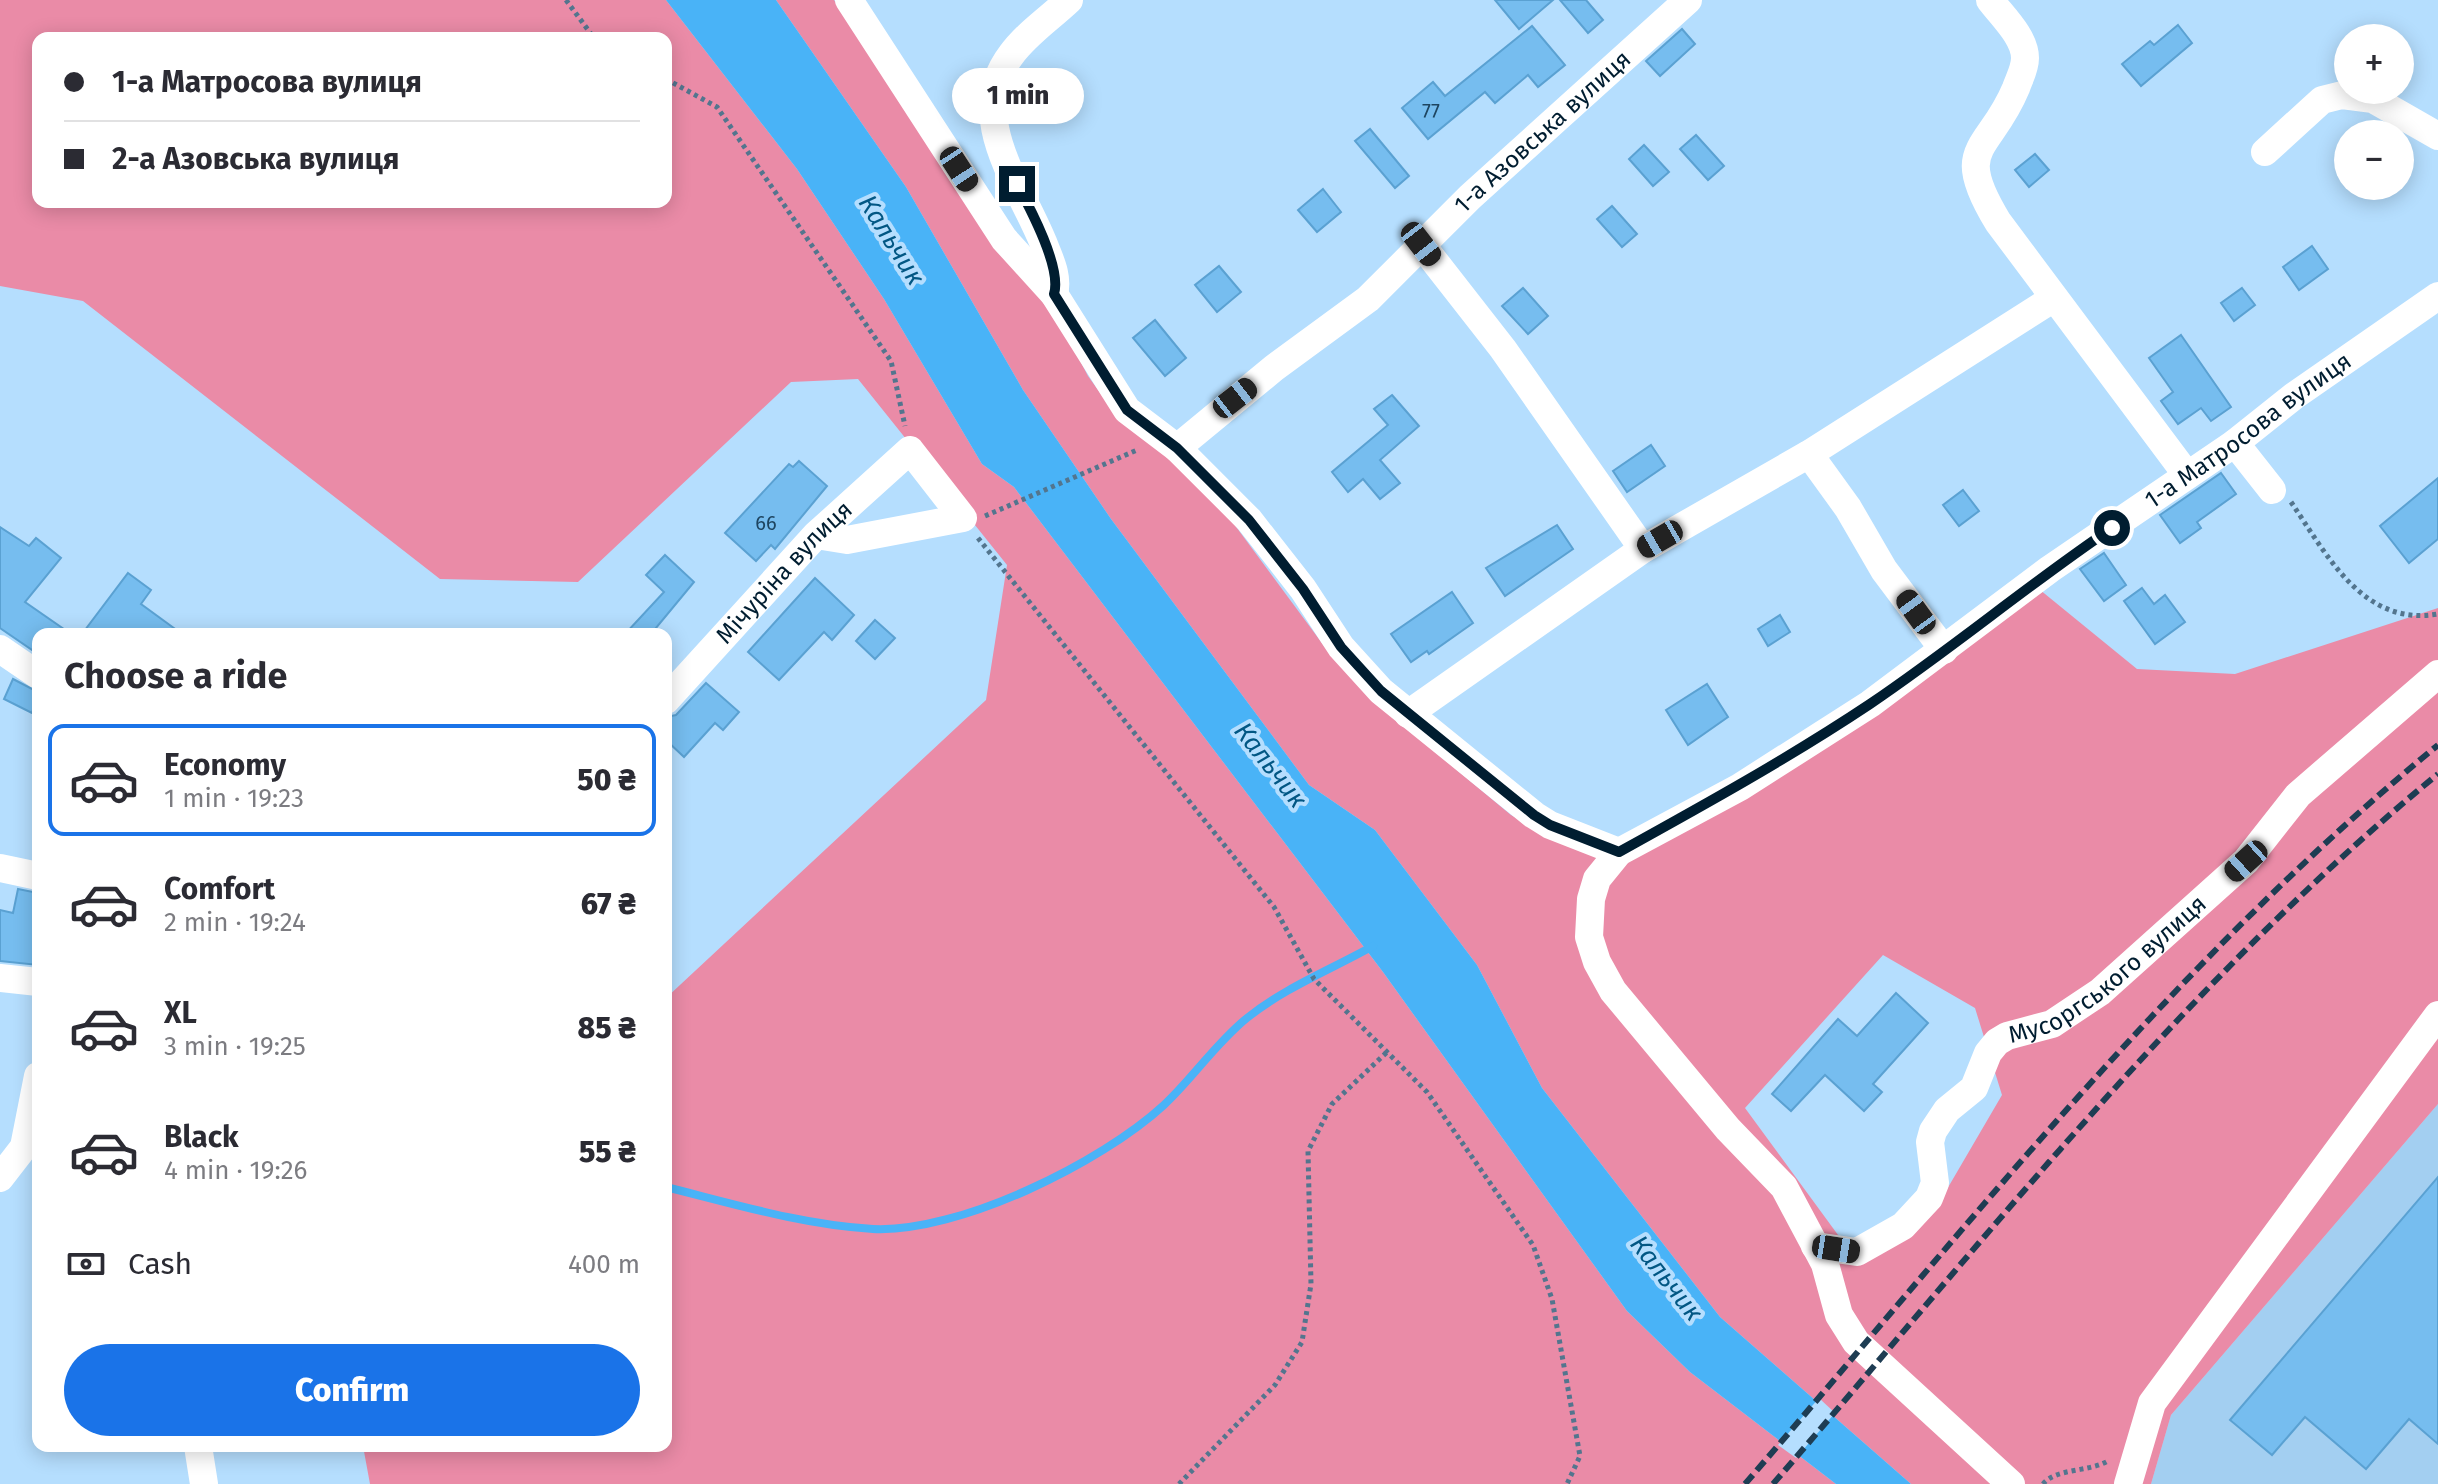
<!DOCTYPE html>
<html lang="en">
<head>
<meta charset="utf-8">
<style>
	body { margin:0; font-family:"Fira Sans",sans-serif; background:#f7f7f7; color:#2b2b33; height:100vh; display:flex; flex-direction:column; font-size:30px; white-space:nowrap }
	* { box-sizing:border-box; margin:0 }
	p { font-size:26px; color:#7c7c81 }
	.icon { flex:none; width:44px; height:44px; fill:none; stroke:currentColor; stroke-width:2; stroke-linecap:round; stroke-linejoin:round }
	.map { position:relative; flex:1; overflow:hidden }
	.sheet { position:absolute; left:32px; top:628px; width:640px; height:824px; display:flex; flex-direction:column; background:#fff; border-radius:16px; box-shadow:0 4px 20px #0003 }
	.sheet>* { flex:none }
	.top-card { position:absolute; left:32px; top:32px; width:640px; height:176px; border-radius:16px; box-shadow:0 4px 20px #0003; display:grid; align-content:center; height:176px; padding:0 32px; background:#fff }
	.tools { position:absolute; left:2334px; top:24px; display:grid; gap:16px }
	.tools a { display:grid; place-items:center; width:80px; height:80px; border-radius:50%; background:#fff; box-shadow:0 4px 20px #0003; font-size:40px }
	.end { position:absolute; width:36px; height:36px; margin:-18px; border:10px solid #001d30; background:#fff; box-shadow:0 0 0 4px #fff }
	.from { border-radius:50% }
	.bubble { position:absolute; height:56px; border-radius:28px; background:#fff; box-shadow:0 4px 20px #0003; font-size:26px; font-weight:800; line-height:56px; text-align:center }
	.car { position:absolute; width:24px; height:48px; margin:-24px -12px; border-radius:10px; box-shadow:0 0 6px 2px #0007; background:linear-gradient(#222 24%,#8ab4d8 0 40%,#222 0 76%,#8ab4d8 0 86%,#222 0) }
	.top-card b { display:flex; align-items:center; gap:28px; height:76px; font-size:30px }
	.top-card b+b { border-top:2px solid #e1e1e2 }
	.top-card i { width:20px; height:20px; background:#2b2b33 }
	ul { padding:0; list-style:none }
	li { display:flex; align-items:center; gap:24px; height:112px; margin:0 16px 12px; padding:0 16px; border:4px solid transparent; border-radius:16px }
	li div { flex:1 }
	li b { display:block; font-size:30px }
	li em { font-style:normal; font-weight:800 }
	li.selected { border-color:#1a73e8 }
	li>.icon { width:72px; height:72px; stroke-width:1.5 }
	h2 { padding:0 32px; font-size:36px; line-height:96px }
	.pay { display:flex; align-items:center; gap:20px; height:88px; padding:0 32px; font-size:30px }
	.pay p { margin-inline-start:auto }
	.action { display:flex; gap:16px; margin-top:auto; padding:16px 32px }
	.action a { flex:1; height:92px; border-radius:48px; background:#1a73e8; color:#fff; font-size:32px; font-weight:800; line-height:92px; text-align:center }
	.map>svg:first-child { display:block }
</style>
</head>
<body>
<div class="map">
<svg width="2438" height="1484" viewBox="0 0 2438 1484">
	<rect width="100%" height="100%" fill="#b5defe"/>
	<polygon fill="#a3cff1" points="2438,1104 2438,1484 2151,1484 2171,1415"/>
	<g fill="#ea8ba7" fill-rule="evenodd">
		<path d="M 0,0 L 666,0 L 797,169 L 884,299 L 982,464 L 1014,487 L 1112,616 L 1383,972 L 1627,1311 L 1690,1372 L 1836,1484 L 370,1484 L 363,1446 L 666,1446 L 666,998 L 986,700 L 1007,565 L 858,379 L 791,382 L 578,582 L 440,579 L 83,301 L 0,286 ZM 38,38 L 666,38 L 666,202 L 38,202 Z"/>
		<path d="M 776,0 L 834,0 L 985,233 L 1029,262 L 1088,376 L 1119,419 L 1153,443 L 1234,524 L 1333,658 L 1393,717 L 1511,815 L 1540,831 L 1618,849 L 2034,585 L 2137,669 L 2235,674 L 2438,608 L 2438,1104 L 2171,1415 L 2151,1484 L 1911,1484 L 1720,1317 L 1542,1088 L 1477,965 L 1375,830 L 1309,785 L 1111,519 L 1023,390 L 906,187 ZM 1883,955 L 1975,1008 L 2002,1095 L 1936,1208 L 1860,1265 L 1745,1108 Z"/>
	</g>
	<polygon fill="#49b3f7" points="666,0 776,0 906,187 1023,390 1111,519 1309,785 1375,830 1477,965 1542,1088 1720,1317 1911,1484 1836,1484 1690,1372 1627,1311 1383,972 1112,616 1014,487 982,464 884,299 797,169"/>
	<polygon fill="#b5defe" points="1819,1398 1835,1413 1796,1458 1778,1445"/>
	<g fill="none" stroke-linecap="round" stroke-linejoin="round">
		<path stroke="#49b3f7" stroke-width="8" d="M 666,1187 C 734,1204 803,1225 873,1229 C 959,1233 1101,1163 1164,1105 C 1193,1078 1215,1044 1247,1018 C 1284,988 1332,969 1373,946"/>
	</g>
	<g fill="#76bdef" stroke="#5aa1d2" stroke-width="2">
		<polygon points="1495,0 1553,0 1519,29"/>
		<polygon points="1560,0 1586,0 1603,20 1588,33"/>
		<polygon points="2178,25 2192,43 2141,86 2122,64 2150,41 2154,45"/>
		<polygon points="1532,26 1565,65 1538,87 1528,75 1495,103 1485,92 1428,139 1402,108 1433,82 1445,96"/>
		<polygon points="1682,29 1695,44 1660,76 1646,61"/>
		<polygon points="1370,129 1409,176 1395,188 1355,141"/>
		<polygon points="1696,135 1724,166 1708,180 1680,149"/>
		<polygon points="1644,145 1669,172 1653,186 1629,159"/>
		<polygon points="2035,154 2049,170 2029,187 2015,170"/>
		<polygon points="1323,189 1341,212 1317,232 1298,210"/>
		<polygon points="1612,206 1637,234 1622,247 1597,219"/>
		<polygon points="2312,246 2328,269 2299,290 2283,267"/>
		<polygon points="1219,266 1241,292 1217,312 1195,285"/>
		<polygon points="1523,288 1548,316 1528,334 1502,306"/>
		<polygon points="2242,288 2255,305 2234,321 2221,303"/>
		<polygon points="1155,320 1186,358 1165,376 1133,338"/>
		<polygon points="2181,335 2231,407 2211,421 2201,408 2178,424 2161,401 2173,392 2149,358"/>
		<polygon points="1392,395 1419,426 1380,460 1400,483 1380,499 1363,479 1348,492 1332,472 1388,425 1374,409"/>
		<polygon points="1651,445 1665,466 1627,492 1613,471"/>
		<polygon points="799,461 827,486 775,549 771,545 756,561 725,533 789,464 793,467"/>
		<polygon points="2221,473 2236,494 2197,522 2201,528 2180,543 2160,515"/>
		<polygon points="2438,478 2438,539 2409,563 2380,526"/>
		<polygon points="1963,490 1979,511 1959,526 1943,505"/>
		<polygon points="1557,525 1573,549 1505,596 1486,568"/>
		<polygon points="0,527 29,546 36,538 61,558 25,602 71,634 38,634 38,654 0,628"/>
		<polygon points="2104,553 2126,585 2104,601 2080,569"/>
		<polygon points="665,555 694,582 651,634 625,634 664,592 646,575"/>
		<polygon points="128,573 151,590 141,604 182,634 82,634"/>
		<polygon points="815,578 854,615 832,640 824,632 779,680 748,652"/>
		<polygon points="2142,588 2154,604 2165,595 2185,622 2155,644 2124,601"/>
		<polygon points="1452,592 1473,623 1429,654 1427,651 1411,662 1391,634"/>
		<polygon points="1780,615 1790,632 1768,646 1758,629"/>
		<polygon points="875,620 895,638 875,659 856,641"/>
		<polygon points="13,679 38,692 32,713 4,699"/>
		<polygon points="706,683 739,712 723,730 715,723 684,757 666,740 666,717 676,715"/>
		<polygon points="1707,684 1728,717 1688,745 1666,710"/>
		<polygon points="18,889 38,893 38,965 0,961 0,910 13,913"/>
		<polygon points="1896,993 1928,1023 1873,1084 1882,1092 1864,1111 1825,1075 1791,1111 1772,1094 1838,1019 1857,1036"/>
		<polygon points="2438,1177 2438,1444 2409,1419 2366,1469 2305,1417 2272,1455 2230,1420"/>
	</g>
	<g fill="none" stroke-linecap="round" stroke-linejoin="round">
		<g stroke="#53758e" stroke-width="5" stroke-dasharray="4 4" stroke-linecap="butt">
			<polyline points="566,0 594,38"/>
			<polyline points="666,79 717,107 891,361 905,426"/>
			<path d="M 2291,502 C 2327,555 2363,627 2438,614"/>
			<polyline points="985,516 1137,450"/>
			<polyline points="978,538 1274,907 1314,979 1427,1092 1533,1245 1552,1299 1580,1456 1567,1484"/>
			<polyline points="1179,1484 1275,1385 1302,1342 1311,1284 1308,1151 1332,1104 1387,1052"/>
			<path d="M 2043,1484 C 2056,1468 2089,1472 2108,1461"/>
		</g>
		<g stroke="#fff" stroke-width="28">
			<polyline points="849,0 1004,239 1054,294 1127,410 1177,448 1249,520 1303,589 1341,647 1381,691 1534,815 1550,825 1619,852"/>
			<path d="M 1990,0 C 2002,16 2025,37 2025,58 C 2025,69 2019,79 2016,88 C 1989,153 1951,145 1998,222 L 2187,475"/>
			<polyline points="2265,152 2322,100 2342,95 2373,99 2438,136"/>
			<polyline points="1421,244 1503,349 1643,549"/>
			<path d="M 1054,294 C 1059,276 1049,258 1043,242 C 1019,183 965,116 1011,55 C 1026,34 1050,18 1069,0"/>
			<polyline points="2235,443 2272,490"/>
			<path id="s1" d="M 1177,448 L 1274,368 L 1368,299 L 1470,197 L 1688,0"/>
			<polyline points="1809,454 1848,508 1884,570 1944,650"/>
			<polyline points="0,649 38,675"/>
			<path id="s2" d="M 666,700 L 816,535 L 910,450 L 963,518 L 847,540 L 816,535"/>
			<polyline points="1408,714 1643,549 1809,454 2054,298"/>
			<polyline points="0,868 38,876"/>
			<polyline points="0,978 38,982"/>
			<polyline points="0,1178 24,1147 38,1076"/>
			<path id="s3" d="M 1815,1246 L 1857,1252 L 1903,1226 L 1929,1198 L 1935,1183 L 1930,1142 L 1933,1131 L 1947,1110 L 1974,1088 L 1988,1053 L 1997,1042 L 2007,1036 L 2052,1024 L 2100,992 L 2246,861 L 2298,795 L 2438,674"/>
			<polyline points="198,1446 204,1484"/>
			<path id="s4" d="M 2011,1484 L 1856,1342 L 1839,1315 L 1825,1264 L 1784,1187 L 1728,1129 L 1613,991 L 1597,962 L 1589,937 L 1591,899 L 1597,879 L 1619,852 L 1740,787 L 1870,704 L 2050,569 L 2235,443 L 2294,396 L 2438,296"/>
			<polyline points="2128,1484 2152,1403 2438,1015"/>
		</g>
		<g stroke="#1e3d53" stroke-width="6" stroke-dasharray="12 6" stroke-linecap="butt">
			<path d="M 1745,1484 C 1965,1229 2177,959 2438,745"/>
			<path d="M 1773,1484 C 1982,1243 2191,976 2438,774"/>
		</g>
	</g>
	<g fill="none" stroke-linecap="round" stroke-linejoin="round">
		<path stroke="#001d30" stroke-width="10" d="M 1017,184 C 1030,208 1062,268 1054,294 L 1127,410 L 1177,448 L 1249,520 L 1303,589 L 1341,647 L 1381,691 L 1534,815 L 1550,825 L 1619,852 C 1704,805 1789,758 1870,704 C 1953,648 2029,584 2112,528"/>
	</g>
	<g text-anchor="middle" stroke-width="8" stroke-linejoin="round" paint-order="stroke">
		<g font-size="20" fill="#1e4560">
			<text x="1431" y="118">77</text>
			<text x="766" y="530">66</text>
		</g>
		<g font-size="24" fill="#001d30" stroke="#b5defe">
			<text dy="8" stroke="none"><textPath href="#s1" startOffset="484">1-а Азовська вулиця</textPath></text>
			<text dy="8" stroke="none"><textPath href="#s4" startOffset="1554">1-а Матросова вулиця</textPath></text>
			<text dy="8" stroke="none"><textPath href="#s2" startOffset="174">Мічуріна вулиця</textPath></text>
			<text dy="8" stroke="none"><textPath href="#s3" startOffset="448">Мусоргського вулиця</textPath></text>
		</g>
		<g font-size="26" font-style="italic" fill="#025784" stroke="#b5defe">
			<text transform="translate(892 240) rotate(58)" y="9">Кальчик</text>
			<text transform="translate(1271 765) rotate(52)" y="9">Кальчик</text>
			<text transform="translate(1667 1278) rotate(52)" y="9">Кальчик</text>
		</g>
	</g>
</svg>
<div class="tools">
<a>+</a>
<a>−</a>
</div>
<i class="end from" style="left:2112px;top:528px"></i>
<i class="end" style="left:1017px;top:184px"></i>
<div class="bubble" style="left:952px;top:68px;width:132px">1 min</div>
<i class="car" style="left:959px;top:169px;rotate:147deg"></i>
<i class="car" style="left:1421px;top:244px;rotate:142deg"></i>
<i class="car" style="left:1235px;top:398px;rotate:52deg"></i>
<i class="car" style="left:1660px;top:539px;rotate:240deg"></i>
<i class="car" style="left:1916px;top:612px;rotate:324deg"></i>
<i class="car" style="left:2246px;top:861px;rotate:228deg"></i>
<i class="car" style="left:1836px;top:1249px;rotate:99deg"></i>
<div class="top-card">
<b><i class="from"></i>1-а Матросова вулиця</b>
<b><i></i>2-а Азовська вулиця</b>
</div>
<section class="sheet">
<h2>Choose a ride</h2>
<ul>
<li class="selected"><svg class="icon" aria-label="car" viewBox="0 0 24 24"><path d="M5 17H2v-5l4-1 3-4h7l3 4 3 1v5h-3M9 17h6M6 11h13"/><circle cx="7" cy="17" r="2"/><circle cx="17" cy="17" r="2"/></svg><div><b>Economy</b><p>1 min · 19:23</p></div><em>50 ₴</em></li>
<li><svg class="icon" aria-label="car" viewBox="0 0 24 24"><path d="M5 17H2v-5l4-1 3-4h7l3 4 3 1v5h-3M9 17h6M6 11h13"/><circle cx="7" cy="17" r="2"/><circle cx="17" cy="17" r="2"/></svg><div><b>Comfort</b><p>2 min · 19:24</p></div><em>67 ₴</em></li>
<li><svg class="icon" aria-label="car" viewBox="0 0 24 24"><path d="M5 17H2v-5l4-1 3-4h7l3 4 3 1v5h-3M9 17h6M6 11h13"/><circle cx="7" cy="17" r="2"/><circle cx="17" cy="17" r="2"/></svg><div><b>XL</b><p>3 min · 19:25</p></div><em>85 ₴</em></li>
<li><svg class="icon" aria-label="car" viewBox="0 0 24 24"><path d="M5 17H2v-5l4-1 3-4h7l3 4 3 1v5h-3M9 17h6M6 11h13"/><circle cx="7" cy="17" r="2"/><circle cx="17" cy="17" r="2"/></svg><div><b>Black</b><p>4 min · 19:26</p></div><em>55 ₴</em></li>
</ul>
<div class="pay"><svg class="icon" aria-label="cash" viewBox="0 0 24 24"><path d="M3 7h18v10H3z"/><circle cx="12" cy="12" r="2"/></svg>Cash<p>400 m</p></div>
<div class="action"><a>Confirm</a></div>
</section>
</div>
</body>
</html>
